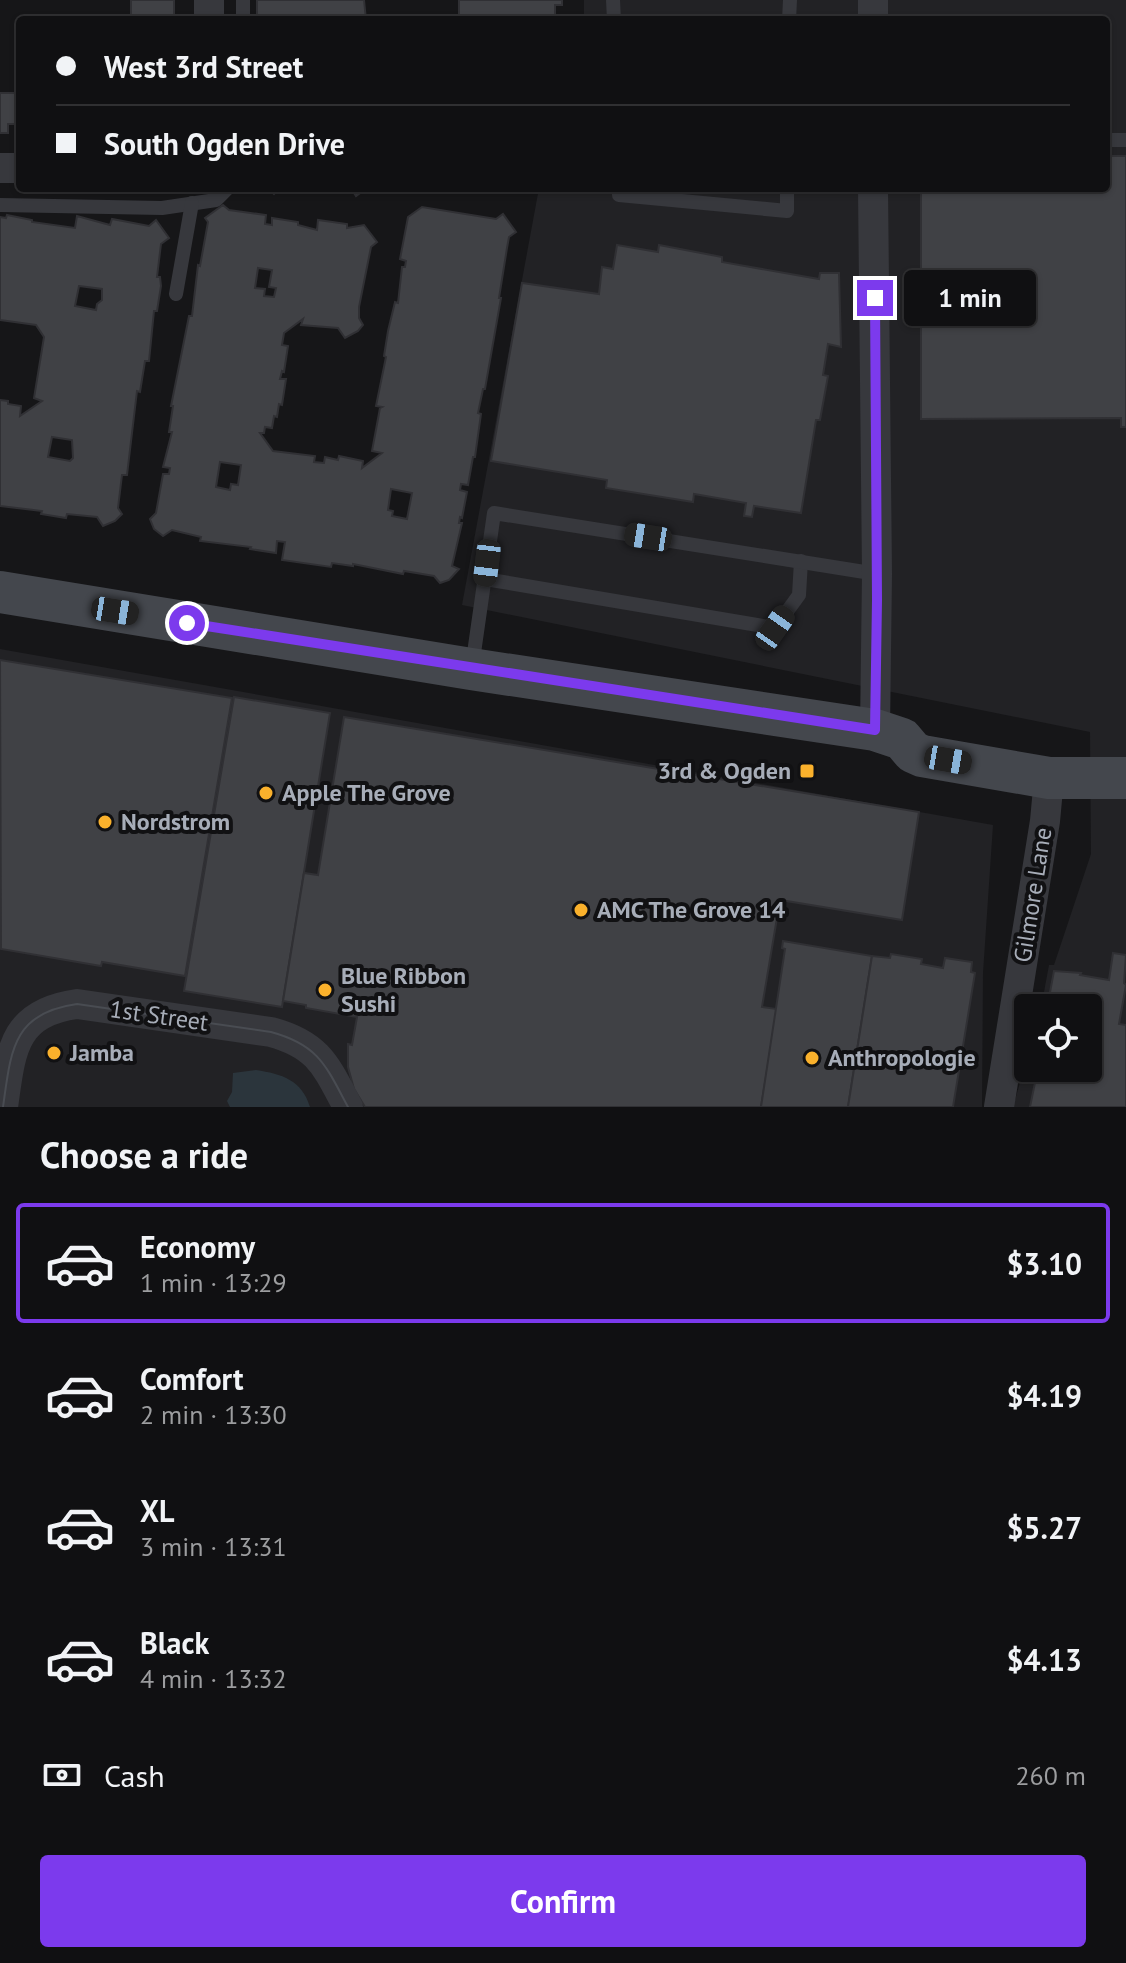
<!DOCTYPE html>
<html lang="en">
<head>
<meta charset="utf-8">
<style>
	body { margin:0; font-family:"PT Sans",sans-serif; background:#1e1e20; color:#f1f3f6; height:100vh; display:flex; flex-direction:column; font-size:30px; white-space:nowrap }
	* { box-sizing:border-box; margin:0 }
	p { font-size:26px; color:#9c9d9f }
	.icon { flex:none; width:44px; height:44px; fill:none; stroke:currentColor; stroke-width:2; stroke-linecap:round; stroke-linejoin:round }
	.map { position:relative; height:1107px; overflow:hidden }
	.sheet { display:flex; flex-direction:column; background:#101012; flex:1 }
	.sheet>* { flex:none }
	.top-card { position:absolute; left:16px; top:16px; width:1094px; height:176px; border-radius:8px; box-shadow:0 2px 6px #0004,0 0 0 2px #303032; display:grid; align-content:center; height:176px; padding:0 40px; background:#101012 }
	.buttons { position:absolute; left:1014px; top:994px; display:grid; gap:16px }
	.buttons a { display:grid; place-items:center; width:88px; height:88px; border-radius:8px; background:#101012; box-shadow:0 2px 6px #0004,0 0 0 2px #303032; font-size:40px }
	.end { position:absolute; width:36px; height:36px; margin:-18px; border:10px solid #7c3aed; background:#fff; box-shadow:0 0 0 4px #fff }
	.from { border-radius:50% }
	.bubble { position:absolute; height:56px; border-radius:8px; background:#101012; box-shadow:0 2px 6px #0004,0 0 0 2px #303032; font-size:26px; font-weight:800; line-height:56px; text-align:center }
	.car { position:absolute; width:24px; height:48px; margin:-24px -12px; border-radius:10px; box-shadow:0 0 6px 2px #0007; background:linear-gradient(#222 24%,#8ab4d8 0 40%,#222 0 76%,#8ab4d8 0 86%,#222 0) }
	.top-card b { display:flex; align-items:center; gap:28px; height:76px; font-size:30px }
	.top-card b+b { border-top:2px solid #303032 }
	.top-card i { width:20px; height:20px; background:#f1f3f6 }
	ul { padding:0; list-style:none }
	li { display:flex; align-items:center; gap:24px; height:120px; margin:0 16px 12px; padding:0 24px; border:4px solid transparent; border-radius:8px }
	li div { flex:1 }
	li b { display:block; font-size:30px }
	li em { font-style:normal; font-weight:800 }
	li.active { border-color:#7c3aed }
	li>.icon { width:72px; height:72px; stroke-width:1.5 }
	h2 { padding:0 40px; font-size:36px; line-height:96px }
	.pay { display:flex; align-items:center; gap:20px; height:88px; padding:0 40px; font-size:30px }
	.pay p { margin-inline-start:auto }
	.button { display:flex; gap:16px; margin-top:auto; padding:16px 40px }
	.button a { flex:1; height:92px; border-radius:8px; background:#7c3aed; color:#fff; font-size:32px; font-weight:800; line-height:92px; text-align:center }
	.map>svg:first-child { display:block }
</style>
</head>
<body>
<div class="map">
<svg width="1126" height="1107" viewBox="0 0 1126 1107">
	<rect width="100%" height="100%" fill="#161618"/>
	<g fill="#222225">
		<polygon points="584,0 1126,0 1126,1107 1013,1107 1028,1055 1028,1068 1088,1068 1088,1008 1041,1008 1049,965 1054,965 1091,854 1090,732 462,605 539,188 1106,188 1106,20 584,20"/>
		<polygon points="0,649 993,825 983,973 982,1107 0,1107"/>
	</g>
	<path fill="#2b353c" d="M 256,1070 C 282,1074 302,1080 310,1107 L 230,1107 L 227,1101 L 232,1092 L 233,1073 Z"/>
	<g fill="#404145" stroke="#303034" stroke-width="2" fill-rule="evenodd">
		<rect x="131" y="0" width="43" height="20"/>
		<polygon points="257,0 364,0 366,20 257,20"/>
		<polygon points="459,0 562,0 562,5 555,5 555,15 566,15 566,20 462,20 459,19"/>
		<polygon points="15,88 20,88 20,124 8,124 8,133 0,133 0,93 15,93"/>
		<polygon points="1106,156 1126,156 1126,427 1121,427 1121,418 921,419 921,188 1106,188"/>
		<polygon points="268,188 367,188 356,196 352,190 278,189 274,194"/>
		<path d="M 223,205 L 229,210 L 266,215 L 265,224 L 272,225 L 272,218 L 298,222 L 298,225 L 317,230 L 318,220 L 347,224 L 347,228 L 364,225 L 377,242 L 371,247 L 359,307 L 359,318 L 363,325 L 358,331 L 345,338 L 338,328 L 301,325 L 303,319 L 284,333 L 282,345 L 288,346 L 284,372 L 282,371 L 280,379 L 286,379 L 282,405 L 279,404 L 277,417 L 274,416 L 272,428 L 265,427 L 264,433 L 260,433 L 273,451 L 315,456 L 314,462 L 324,463 L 325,457 L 338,460 L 339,456 L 363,461 L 362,468 L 382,453 L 372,451 L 380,408 L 382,407 L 376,406 L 386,357 L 384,356 L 388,331 L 395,302 L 398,303 L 402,267 L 405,267 L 406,261 L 400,259 L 408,217 L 422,207 L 496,219 L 503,214 L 516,232 L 509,237 L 507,248 L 499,298 L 501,298 L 485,389 L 483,389 L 478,413 L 481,414 L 475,457 L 473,457 L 468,485 L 461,484 L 460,490 L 467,492 L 462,518 L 460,517 L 459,523 L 462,523 L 452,566 L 459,569 L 449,580 L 440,583 L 434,576 L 404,571 L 403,574 L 353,564 L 353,566 L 332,563 L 331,567 L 282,560 L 285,542 L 277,541 L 276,553 L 250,549 L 251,547 L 200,541 L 201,537 L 172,530 L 163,536 L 154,529 L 150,519 L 156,513 L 163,474 L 169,474 L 170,468 L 163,467 L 172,432 L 169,432 L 173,406 L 171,406 L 189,316 L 192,316 L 198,265 L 200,266 L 208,222 L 205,218 ZM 258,268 L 272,270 L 269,287 L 276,288 L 274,297 L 264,296 L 265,289 L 255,288 ZM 220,462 L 241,465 L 238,485 L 231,484 L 230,490 L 216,487 ZM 391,489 L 412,493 L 407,519 L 392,516 L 393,511 L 388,510 Z"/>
		<path d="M 7,215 L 32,220 L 32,222 L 75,228 L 77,216 L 110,225 L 112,219 L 149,226 L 156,220 L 169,238 L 161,244 L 157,277 L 160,277 L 161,286 L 157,311 L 154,311 L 149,361 L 145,361 L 140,392 L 137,391 L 127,475 L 122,475 L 118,508 L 122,514 L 115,521 L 103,526 L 97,517 L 67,514 L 66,518 L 41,514 L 42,511 L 0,506 L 0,400 L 8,401 L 8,404 L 21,406 L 20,416 L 42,401 L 34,398 L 44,337 L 36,325 L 0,320 L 0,217 L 6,218 ZM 79,286 L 102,289 L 102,300 L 97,304 L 96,310 L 75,306 ZM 52,437 L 72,440 L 73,458 L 70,461 L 48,457 Z"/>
		<polygon points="617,245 658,252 659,245 722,257 722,262 819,279 820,273 839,273 841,347 828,344 823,375 828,376 820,420 816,420 801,513 754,506 752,517 744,516 746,503 694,494 693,502 606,488 607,480 491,461 522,283 599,294 602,267 613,269"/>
		<polygon points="0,660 232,698 185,976 102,962 101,966 1,949"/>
		<polygon points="234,697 330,713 282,1007 184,991"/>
		<polygon points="344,717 919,812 902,920 780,900 762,1007 777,1009 761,1107 365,1107 354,1089 348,1067 348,1044 352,1045 357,1017 306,1008 306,1005 283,1001 304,873 318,875"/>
		<polygon points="783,941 872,956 848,1107 761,1107 785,949 782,948"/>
		<polygon points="1113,953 1126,955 1124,983 1126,985 1119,1024 1126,1025 1126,1107 1030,1107 1038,1068 1088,1068 1088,1008 1047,1008 1054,971 1081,973 1080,975 1109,980"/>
		<polygon points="891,954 922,959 921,964 943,968 945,958 972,962 971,972 975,973 953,1107 848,1107 872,956 890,958"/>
	</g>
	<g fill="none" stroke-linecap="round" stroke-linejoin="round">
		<g stroke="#37383d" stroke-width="14">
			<polyline points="243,0 243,20"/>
			<polyline points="613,0 614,20"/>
			<polyline points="789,20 790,0"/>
			<polyline points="1106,140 1126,140"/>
			<polyline points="619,188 619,195 787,211 787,188"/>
			<polyline points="0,205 162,208 216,200 228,188"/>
			<polyline points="176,294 192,203"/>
			<polyline points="485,579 775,628 799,595 801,561"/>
			<polyline points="472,667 494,513 877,574"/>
		</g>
		<g stroke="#37383d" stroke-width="30">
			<polyline points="209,20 209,0"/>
			<polyline points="873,20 873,0"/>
			<polyline points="0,168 20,168"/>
			<polyline points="873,188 877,574 875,730"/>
			<path d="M 3,1107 C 11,1051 12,1013 77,1004 L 271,1032 C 319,1045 326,1066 348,1107"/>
			<polyline points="999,1107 1045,821 1049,778"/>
		</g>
		<polyline stroke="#44474d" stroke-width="42" points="0,592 471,669 875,730 902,739 913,752 922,756 1049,778 1126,778"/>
		<path stroke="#494c52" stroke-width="2" d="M 3,1107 C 11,1051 12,1013 77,1004 L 271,1032 C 319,1045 326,1066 348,1107"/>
	</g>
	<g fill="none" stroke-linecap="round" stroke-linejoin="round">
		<polyline stroke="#7c3aed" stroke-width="10" points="187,623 875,730 877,600 875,298"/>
	</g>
	<g fill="#fab12c" stroke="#111113" stroke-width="3">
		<rect x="799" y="763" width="16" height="16" rx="4"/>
		<circle cx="266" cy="793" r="8"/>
		<circle cx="105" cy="822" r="8"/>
		<circle cx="581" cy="910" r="8"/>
		<circle cx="325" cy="990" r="8"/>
		<circle cx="54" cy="1053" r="8"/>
		<circle cx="812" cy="1058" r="8"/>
	</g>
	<g text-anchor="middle" stroke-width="8" stroke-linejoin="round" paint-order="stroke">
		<g font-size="24" font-weight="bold" fill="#a7adb8" stroke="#111113" text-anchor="start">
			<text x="791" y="779" text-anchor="end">3rd &amp; Ogden</text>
			<text x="282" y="801">Apple The Grove</text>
			<text x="121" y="830">Nordstrom</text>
			<text x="597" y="918">AMC The Grove 14</text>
			<text x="341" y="984">Blue Ribbon<tspan x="341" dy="28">Sushi</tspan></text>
			<text x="70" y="1061">Jamba</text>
			<text x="828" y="1066">Anthropologie</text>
		</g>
		<g font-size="24" fill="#a7adb8" stroke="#111113">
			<text transform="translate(1033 895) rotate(-81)" y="8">Gilmore Lane</text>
			<text transform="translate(159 1016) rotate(8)" y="8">1st Street</text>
		</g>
	</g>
</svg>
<div class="buttons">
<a><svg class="icon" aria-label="locate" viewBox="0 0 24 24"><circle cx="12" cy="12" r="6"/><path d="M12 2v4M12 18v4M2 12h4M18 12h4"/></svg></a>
</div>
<i class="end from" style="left:187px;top:623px"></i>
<i class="end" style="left:875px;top:298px"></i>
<div class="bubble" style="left:904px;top:270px;width:132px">1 min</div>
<i class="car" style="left:648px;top:537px;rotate:279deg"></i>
<i class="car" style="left:487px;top:563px;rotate:187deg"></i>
<i class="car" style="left:115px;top:611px;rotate:99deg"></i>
<i class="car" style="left:775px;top:628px;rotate:35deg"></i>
<i class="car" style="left:948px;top:760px;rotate:100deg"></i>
<div class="top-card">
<b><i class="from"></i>West 3rd Street</b>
<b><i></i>South Ogden Drive</b>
</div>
</div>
<section class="sheet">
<h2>Choose a ride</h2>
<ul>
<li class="active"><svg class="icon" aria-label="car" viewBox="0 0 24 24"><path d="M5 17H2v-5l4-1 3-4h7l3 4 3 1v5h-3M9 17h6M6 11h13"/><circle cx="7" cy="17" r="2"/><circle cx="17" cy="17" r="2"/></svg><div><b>Economy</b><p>1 min · 13:29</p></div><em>$3.10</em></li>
<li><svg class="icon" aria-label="car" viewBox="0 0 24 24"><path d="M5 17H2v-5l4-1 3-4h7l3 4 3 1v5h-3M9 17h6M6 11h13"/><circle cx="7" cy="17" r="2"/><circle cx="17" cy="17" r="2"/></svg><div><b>Comfort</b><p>2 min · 13:30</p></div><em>$4.19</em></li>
<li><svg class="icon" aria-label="car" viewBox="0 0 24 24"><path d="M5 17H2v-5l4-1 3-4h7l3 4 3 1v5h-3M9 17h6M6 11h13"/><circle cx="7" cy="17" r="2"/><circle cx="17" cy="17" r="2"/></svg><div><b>XL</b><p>3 min · 13:31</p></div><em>$5.27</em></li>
<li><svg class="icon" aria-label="car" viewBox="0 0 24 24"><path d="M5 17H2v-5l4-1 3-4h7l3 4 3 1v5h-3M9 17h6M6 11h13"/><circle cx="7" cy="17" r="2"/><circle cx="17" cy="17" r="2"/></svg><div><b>Black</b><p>4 min · 13:32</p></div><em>$4.13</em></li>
</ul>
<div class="pay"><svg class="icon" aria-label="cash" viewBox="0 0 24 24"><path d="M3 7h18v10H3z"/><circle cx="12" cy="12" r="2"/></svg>Cash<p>260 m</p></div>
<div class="button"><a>Confirm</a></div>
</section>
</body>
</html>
